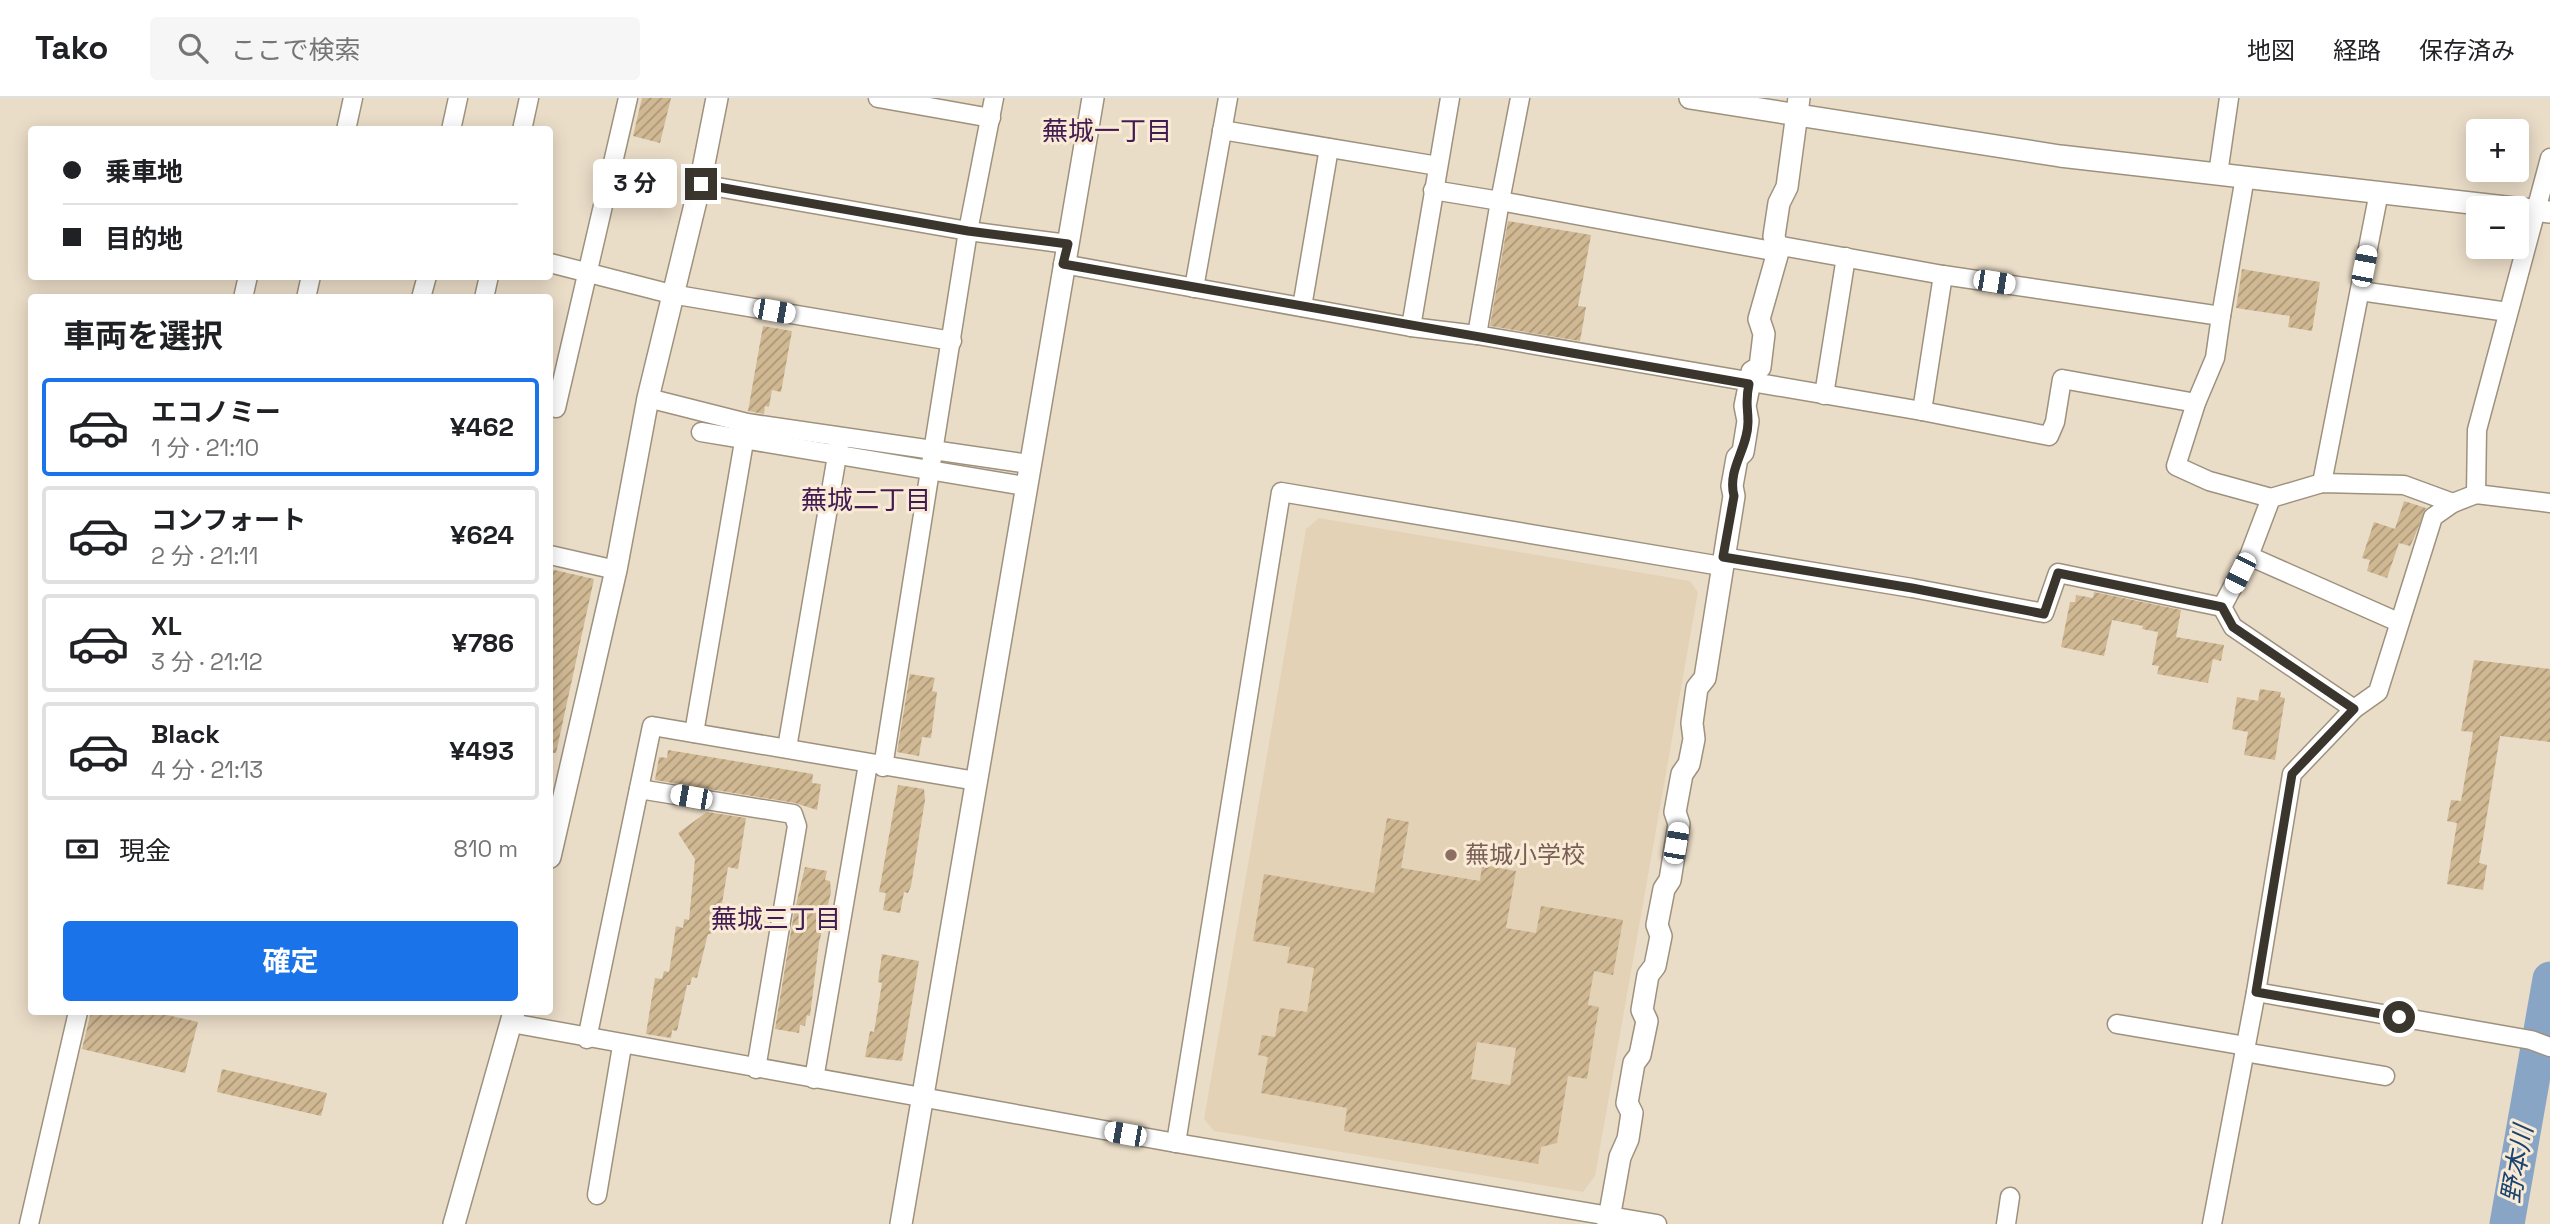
<!DOCTYPE html>
<html lang="ja">
<head>
<meta charset="utf-8">
<style>
	body { margin:0; font-family:"Space Grotesk","Noto Sans JP",sans-serif; background:#f6f6f6; color:#202124; height:100vh; display:flex; flex-direction:column; font-size:26px; white-space:nowrap }
	* { box-sizing:border-box; margin:0 }
	p { font-size:23px; color:#757577 }
	.icon { flex:none; width:38px; height:38px; fill:none; stroke:currentColor; stroke-width:2; stroke-linecap:round; stroke-linejoin:round }
	.map { position:relative; flex:1; overflow:hidden }
	.side { position:absolute; left:28px; top:196px; width:525px; height:721px; display:flex; flex-direction:column; background:#fff; border-radius:7px; box-shadow:0 4px 18px #0003 }
	.side>* { flex:none }
	.banner { position:absolute; left:28px; top:28px; width:525px; height:154px; border-radius:7px; box-shadow:0 4px 18px #0003; display:grid; align-content:center; height:154px; padding:0 35px; background:#fff }
	.controls { position:absolute; left:2466px; top:21px; display:grid; gap:14px }
	.controls a { display:grid; place-items:center; width:63px; height:63px; border-radius:7px; background:#fff; box-shadow:0 4px 18px #0003; font-size:35px }
	.end { position:absolute; width:32px; height:32px; margin:-16px; border:9px solid #3a352d; background:#fff; box-shadow:0 0 0 4px #fff }
	.from { border-radius:50% }
	.bubble { position:absolute; height:49px; border-radius:7px; background:#fff; box-shadow:0 4px 18px #0003; font-size:23px; font-weight:700; line-height:49px; text-align:center }
	.car { position:absolute; width:21px; height:42px; margin:-21px -10px; border-radius:9px; box-shadow:0 0 5px 2px #0007; background:linear-gradient(#fff 24%,#345 0 40%,#fff 0 76%,#345 0 86%,#fff 0) }
	.banner b { display:flex; align-items:center; gap:24px; height:66px; font-size:26px }
	.banner b+b { border-top:2px solid #e0e0e0 }
	.banner i { width:18px; height:18px; background:#202124 }
	ul { padding:0; list-style:none }
	li { display:flex; align-items:center; gap:21px; height:98px; margin:0 14px 10px; padding:0 21px; border:4px solid #e0e0e0; border-radius:7px }
	li div { flex:1 }
	li b { display:block; font-size:26px }
	li em { font-style:normal; font-weight:700 }
	li.on { border-color:#1a73e8 }
	li>.icon { width:63px; height:63px; stroke-width:1.5 }
	h2 { padding:0 35px; font-size:32px; line-height:84px }
	.pay { display:flex; align-items:center; gap:18px; height:77px; padding:0 35px; font-size:26px }
	.pay p { margin-inline-start:auto }
	.cta { display:flex; gap:14px; margin-top:auto; padding:14px 35px }
	.cta a { flex:1; height:80px; border-radius:7px; background:#1a73e8; color:#fff; font-size:28px; font-weight:700; line-height:80px; text-align:center }
	header { display:flex; align-items:center; gap:42px; box-sizing:border-box; height:98px; padding:0 35px; background:#fff; border-bottom:2px solid #e0e0e0 }
	header strong { font-size:33px }
	nav { display:flex; gap:38px; margin-inline-start:auto; font-size:24px }
	.search { width:490px; height:63px; background:#f6f6f6; display:flex; align-items:center; gap:18px; box-sizing:border-box; padding:0 24px; border-radius:7px; color:#757577; font-size:26px }
	.map>svg:first-child { display:block }
</style>
</head>
<body>
<header>
<strong>Tako</strong>
<div class="search"><svg class="icon" aria-label="search" viewBox="0 0 24 24"><circle cx="10" cy="10" r="6"/><path d="M15 15l6 6"/></svg>ここで検索</div>
<nav><a>地図</a><a>経路</a><a>保存済み</a></nav>
</header>
<div class="map">
<svg width="2550" height="1126" viewBox="0 0 2550 1126">
	<defs>
		<pattern id="building-hatch" width="6" height="6" patternUnits="userSpaceOnUse" patternTransform="scale(1.75)"><rect width="6" height="6" fill="#d0b893"/><path d="M-1 1l2-2M0 6l6-6M5 7l2-2" fill="none" stroke="#aa9678"/></pattern>
	</defs>
	<rect width="100%" height="100%" fill="#eaddc8"/>
	<polygon fill="#e4d2b7" points="1319,420 1690,483 1698,494 1595,1078 1583,1094 1214,1033 1204,1021 1306,431"/>
	<g fill="none" stroke-linecap="round" stroke-linejoin="round">
		<polyline stroke="#89a5c6" stroke-width="35" points="2507,1126 2550,881"/>
	</g>
	<g fill="url(#building-hatch)" fill-rule="evenodd">
		<polygon points="642,0 671,0 660,45 633,38"/>
		<polygon points="1508,123 1591,137 1578,208 1586,209 1580,243 1490,228"/>
		<polygon points="2242,171 2320,184 2312,233 2288,229 2290,218 2236,210"/>
		<polygon points="763,228 792,233 781,294 772,292 769,309 765,308 764,316 748,313"/>
		<polygon points="2404,403 2426,410 2414,440 2410,448 2399,445 2387,480 2367,473 2370,462 2362,460 2374,424 2395,431"/>
		<polygon points="550,471 594,481 556,655 550,655"/>
		<polygon points="2094,494 2181,512 2176,539 2224,547 2221,563 2213,561 2208,585 2157,576 2159,568 2152,567 2158,534 2142,531 2143,528 2112,522 2104,558 2061,549 2070,504 2075,504 2076,497 2093,500"/>
		<polygon points="2474,562 2550,571 2550,644 2500,638 2479,765 2487,767 2483,792 2447,786 2457,725 2447,723 2451,702 2461,703 2473,634 2461,633"/>
		<polygon points="910,576 935,580 932,593 937,594 931,640 922,639 919,658 897,654"/>
		<polygon points="2260,591 2281,594 2280,599 2285,600 2275,662 2244,657 2248,634 2232,631 2237,599 2258,603"/>
		<polygon points="668,652 813,676 812,685 821,686 817,712 795,705 655,682 659,659 667,660"/>
		<polygon points="898,687 924,691 925,702 911,788 908,795 904,794 900,815 883,812 886,795 879,794"/>
		<polygon points="707,714 746,720 738,771 728,769 720,818 717,829 713,828 711,836 708,836 697,880 692,879 690,887 687,887 677,933 672,932 671,940 646,936 655,880 662,881 664,873 669,874 676,828 683,830 684,821 689,822 695,761 678,735"/>
		<path d="M 1387,720 L 1409,724 L 1401,770 L 1480,783 L 1482,767 L 1516,773 L 1506,830 L 1536,835 L 1541,808 L 1623,822 L 1613,877 L 1594,873 L 1588,907 L 1599,909 L 1587,981 L 1568,978 L 1557,1045 L 1541,1049 L 1538,1066 L 1344,1033 L 1347,1010 L 1261,995 L 1268,959 L 1258,957 L 1262,937 L 1275,939 L 1280,910 L 1307,914 L 1314,870 L 1287,865 L 1290,849 L 1253,843 L 1264,776 L 1374,795 ZM 1477,944 L 1516,950 L 1510,987 L 1471,981 Z"/>
		<polygon points="805,769 827,773 825,782 830,783 831,794 819,845 810,918 807,917 805,928 800,927 799,935 775,931 794,815"/>
		<polygon points="882,856 919,863 902,963 865,959 870,933 874,934 882,885 878,884"/>
		<polygon points="91,914 154,914 198,924 185,975 82,951"/>
		<polygon points="222,971 327,995 321,1018 217,994"/>
	</g>
	<g fill="none" stroke-linecap="round" stroke-linejoin="round">
		<g stroke="#9e917e" stroke-width="21">
			<g id="minor">
				<polyline points="878,0 991,20"/>
				<polyline points="346,32 353,0"/>
				<polyline points="451,32 458,0"/>
				<polyline points="522,32 529,0"/>
				<polyline points="1222,32 1438,68"/>
				<polyline points="2218,76 2229,0"/>
				<polyline points="700,86 968,133 1068,146"/>
				<polyline points="1433,92 1500,103 1520,0"/>
				<polyline points="1776,147 1943,177 1922,313 1477,237 1500,103 1778,154"/>
				<polyline points="550,165 671,196 952,243"/>
				<polyline points="1063,166 1411,229 1450,0"/>
				<polyline points="1943,177 2221,218 2245,79"/>
				<polyline points="1194,190 1228,0"/>
				<polyline points="2360,193 2508,214"/>
				<polyline points="243,200 248,178"/>
				<polyline points="306,200 311,178"/>
				<polyline points="421,200 427,178"/>
				<polyline points="484,200 489,178"/>
				<polyline points="1302,209 1329,50"/>
				<polyline points="2221,218 2215,260 2196,305 2176,368 2209,383 2271,400"/>
				<polyline points="1411,229 1477,237"/>
				<polyline points="1824,297 1846,159"/>
				<polyline points="648,300 747,325 1029,366"/>
				<polyline points="556,310 628,0"/>
				<polyline points="1922,313 2049,338 2055,324 2062,281 2196,305"/>
				<polyline points="701,334 1025,388"/>
				<polyline points="2322,385 2379,94"/>
				<polyline points="2476,396 2477,332 2550,60"/>
				<polyline points="550,457 616,472"/>
				<polyline points="2249,458 2398,524"/>
				<polyline points="1723,459 1912,490 2044,515 2058,475 2222,509 2249,458 2271,400 2322,385 2404,387 2453,405"/>
				<polyline points="2222,509 2233,529 2354,611"/>
				<polyline points="694,635 746,332"/>
				<polyline points="787,650 839,346"/>
				<polyline points="883,669 968,133 994,0"/>
				<polyline points="639,691 793,716 797,728 756,971"/>
				<polyline points="2256,894 2531,942 2550,949"/>
				<polyline points="511,925 1176,1045 1657,1126"/>
				<polyline points="2117,926 2246,948"/>
				<polyline points="587,941 652,628 976,683"/>
				<polyline points="2244,954 2385,978"/>
				<polyline points="814,981 868,666"/>
				<polyline points="1176,1045 1281,394 1721,468"/>
				<polyline points="597,1097 622,948"/>
				<polyline points="29,1126 78,914"/>
				<polyline points="2006,1126 2010,1099"/>
				<polyline points="2212,1126 2256,894 2292,676 2354,611 2378,594 2433,419 2453,405 2476,396 2550,405"/>
			</g>
		</g>
		<g stroke="#9e917e" stroke-width="24">
			<g id="tertiary">
				<polyline points="1690,0 2060,58 2550,114"/>
				<polyline points="550,759 616,472 648,300 700,86 717,0"/>
				<polyline points="454,1126 514,914"/>
				<polyline points="901,1126 1093,0"/>
				<polyline points="1608,1126 1620,1059 1628,1041 1632,1015 1627,1005 1634,965 1640,957 1647,923 1642,912 1648,877 1655,868 1661,838 1657,827 1664,791 1670,782 1679,726 1675,714 1682,676 1689,666 1694,641 1692,625 1697,590 1705,580 1734,398 1732,388 1737,360 1743,354 1748,323 1745,308 1752,274 1760,269 1764,236 1759,221 1778,154 1774,138 1779,105 1787,89 1799,0"/>
			</g>
		</g>
		<use href="#minor" stroke="#fff" stroke-width="18"/>
		<use href="#tertiary" stroke="#fff" stroke-width="21"/>
	</g>
	<g fill="none" stroke-linecap="round" stroke-linejoin="round">
		<path stroke="#3a352d" stroke-width="9" d="M 701,86 L 968,133 L 1068,146 L 1063,166 L 1749,286 C 1745,304 1748,308 1748,324 C 1748,351 1727,371 1734,398 L 1723,459 L 1912,490 L 2044,516 L 2058,475 L 2222,509 L 2233,529 L 2354,611 L 2292,676 L 2256,894 L 2399,919"/>
	</g>
	<circle fill="#8d6e63" stroke="#f8ead5" stroke-width="2.5" cx="1451" cy="757" r="7"/>
	<g text-anchor="middle" stroke-width="6" stroke-linejoin="round" paint-order="stroke">
		<g font-size="24" fill="#785e54" stroke="#f8ead5" text-anchor="start">
			<text x="1465" y="765">蕪城小学校</text>
		</g>
		<g font-size="26" fill="#401a50" stroke="#f8ead5">
			<text x="1107" y="42">蕪城一丁目</text>
			<text x="866" y="411">蕪城二丁目</text>
			<text x="776" y="830">蕪城三丁目</text>
		</g>
		<g font-size="26" font-style="italic" fill="#1c4470" stroke="#f8ead5">
			<text transform="translate(2517 1066) rotate(-80)" y="9">野本川</text>
		</g>
	</g>
</svg>
<div class="controls">
<a>+</a>
<a>−</a>
</div>
<i class="end from" style="left:2399px;top:919px"></i>
<i class="end" style="left:701px;top:86px"></i>
<div class="bubble" style="left:593px;top:61px;width:84px">3 分</div>
<i class="car" style="left:2364px;top:168px;rotate:11deg"></i>
<i class="car" style="left:1994px;top:184px;rotate:99deg"></i>
<i class="car" style="left:774px;top:213px;rotate:100deg"></i>
<i class="car" style="left:2240px;top:475px;rotate:207deg"></i>
<i class="car" style="left:691px;top:699px;rotate:280deg"></i>
<i class="car" style="left:1676px;top:745px;rotate:10deg"></i>
<i class="car" style="left:1125px;top:1036px;rotate:280deg"></i>
<div class="banner">
<b><i class="from"></i>乗車地</b>
<b><i></i>目的地</b>
</div>
<section class="side">
<h2>車両を選択</h2>
<ul>
<li class="on"><svg class="icon" aria-label="car" viewBox="0 0 24 24"><path d="M5 17H2v-5l4-1 3-4h7l3 4 3 1v5h-3M9 17h6M6 11h13"/><circle cx="7" cy="17" r="2"/><circle cx="17" cy="17" r="2"/></svg><div><b>エコノミー</b><p>1 分 · 21:10</p></div><em>¥462</em></li>
<li><svg class="icon" aria-label="car" viewBox="0 0 24 24"><path d="M5 17H2v-5l4-1 3-4h7l3 4 3 1v5h-3M9 17h6M6 11h13"/><circle cx="7" cy="17" r="2"/><circle cx="17" cy="17" r="2"/></svg><div><b>コンフォート</b><p>2 分 · 21:11</p></div><em>¥624</em></li>
<li><svg class="icon" aria-label="car" viewBox="0 0 24 24"><path d="M5 17H2v-5l4-1 3-4h7l3 4 3 1v5h-3M9 17h6M6 11h13"/><circle cx="7" cy="17" r="2"/><circle cx="17" cy="17" r="2"/></svg><div><b>XL</b><p>3 分 · 21:12</p></div><em>¥786</em></li>
<li><svg class="icon" aria-label="car" viewBox="0 0 24 24"><path d="M5 17H2v-5l4-1 3-4h7l3 4 3 1v5h-3M9 17h6M6 11h13"/><circle cx="7" cy="17" r="2"/><circle cx="17" cy="17" r="2"/></svg><div><b>Black</b><p>4 分 · 21:13</p></div><em>¥493</em></li>
</ul>
<div class="pay"><svg class="icon" aria-label="cash" viewBox="0 0 24 24"><path d="M3 7h18v10H3z"/><circle cx="12" cy="12" r="2"/></svg>現金<p>810 m</p></div>
<div class="cta"><a>確定</a></div>
</section>
</div>
</body>
</html>
